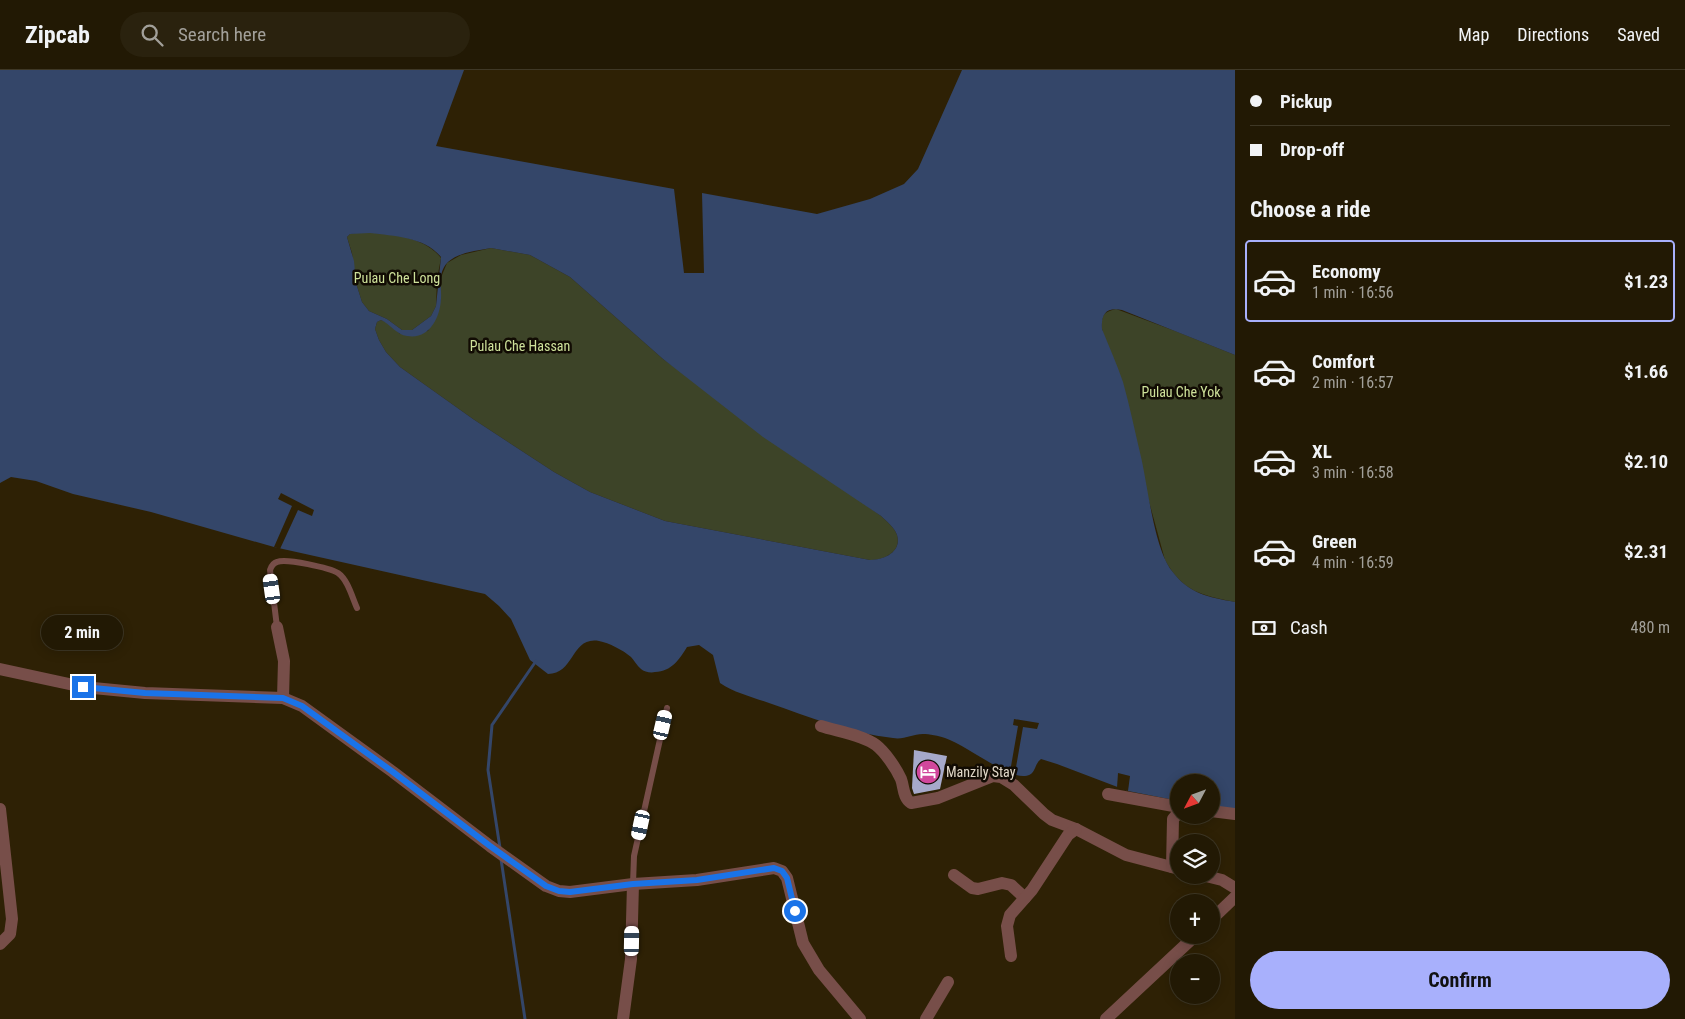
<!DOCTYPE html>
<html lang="en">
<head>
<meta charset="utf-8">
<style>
	body { margin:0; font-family:"Roboto Condensed",sans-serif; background:#2a220e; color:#f1f3f6; height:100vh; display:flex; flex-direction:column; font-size:19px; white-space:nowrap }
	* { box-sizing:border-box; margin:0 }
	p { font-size:16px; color:#a2a09a }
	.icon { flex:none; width:28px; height:28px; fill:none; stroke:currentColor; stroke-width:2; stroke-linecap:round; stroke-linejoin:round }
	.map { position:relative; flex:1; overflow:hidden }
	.side { display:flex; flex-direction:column; background:#221904; width:450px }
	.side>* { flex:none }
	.banner { display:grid; align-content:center; height:110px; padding:0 15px; background:#221904 }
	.needle { width:32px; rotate:229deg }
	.fabs { position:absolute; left:1170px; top:704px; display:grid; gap:10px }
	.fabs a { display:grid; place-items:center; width:50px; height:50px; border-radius:50%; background:#221904; box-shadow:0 2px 12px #0003,0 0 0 1px #3f3826; font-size:25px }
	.end { position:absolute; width:22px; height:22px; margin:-11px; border:6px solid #1a73e8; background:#fff; box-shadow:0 0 0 2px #fff }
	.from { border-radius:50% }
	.bubble { position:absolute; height:35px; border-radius:18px; background:#221904; box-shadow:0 2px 12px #0003,0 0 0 1px #3f3826; font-size:16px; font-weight:700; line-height:35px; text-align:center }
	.car { position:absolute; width:15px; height:30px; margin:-15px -8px; border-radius:6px; box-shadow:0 0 4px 1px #0007; background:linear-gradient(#fff 24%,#345 0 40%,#fff 0 76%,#345 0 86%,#fff 0) }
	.banner b { display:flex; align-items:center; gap:18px; height:48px; font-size:19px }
	.banner b+b { border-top:1px solid #3f3826 }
	.banner i { width:12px; height:12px; background:#f1f3f6 }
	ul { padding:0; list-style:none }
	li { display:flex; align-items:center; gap:15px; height:82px; margin:0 10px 8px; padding:0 5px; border:2px solid transparent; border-radius:5px }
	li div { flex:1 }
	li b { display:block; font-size:19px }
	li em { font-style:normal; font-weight:700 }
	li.active { border-color:#a8b0fc }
	li>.icon { width:45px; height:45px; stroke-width:1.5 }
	h2 { padding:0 15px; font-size:22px; line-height:60px }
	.pay { display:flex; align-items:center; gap:12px; height:55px; padding:0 15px; font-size:19px }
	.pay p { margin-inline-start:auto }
	.cta { display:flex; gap:10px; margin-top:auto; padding:10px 15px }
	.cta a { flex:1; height:58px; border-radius:30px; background:#a8b0fc; color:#111; font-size:20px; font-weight:700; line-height:58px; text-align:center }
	header { display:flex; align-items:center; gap:30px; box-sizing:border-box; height:70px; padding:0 25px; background:#221904; border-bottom:1px solid #3f3826 }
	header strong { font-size:24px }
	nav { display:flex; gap:28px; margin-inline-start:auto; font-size:18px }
	.search { width:350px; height:45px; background:#2a220e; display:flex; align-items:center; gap:12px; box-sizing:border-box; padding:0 18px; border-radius:28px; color:#a2a09a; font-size:19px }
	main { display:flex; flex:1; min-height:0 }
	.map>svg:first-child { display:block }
</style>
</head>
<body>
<header>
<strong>Zipcab</strong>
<div class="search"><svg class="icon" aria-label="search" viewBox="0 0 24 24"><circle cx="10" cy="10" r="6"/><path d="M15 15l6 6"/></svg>Search here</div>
<nav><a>Map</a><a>Directions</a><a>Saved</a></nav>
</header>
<main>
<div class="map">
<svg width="1235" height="949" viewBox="0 0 1235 949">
	<rect width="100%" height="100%" fill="#2e2105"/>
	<g fill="#3d4428">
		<path d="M 356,163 C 383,162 423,165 441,188 L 437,209 L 436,236 L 431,246 L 412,260 L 402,260 L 387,249 L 369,241 L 362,232 L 356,213 L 352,183 L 347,167 L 350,164 Z"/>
		<path d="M 491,178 L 530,185 L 570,207 L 663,289 L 881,446 C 886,451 895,458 897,465 C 902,482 883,490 870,490 L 665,451 L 590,422 L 554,402 L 473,349 L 400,297 L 386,282 L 379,270 L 375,259 L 377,252 L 381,250 L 389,253 L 400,264 L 428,261 L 441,229 L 440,210 L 447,193 L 461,185 Z"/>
		<path d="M 1116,239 L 1175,261 L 1235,285 L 1235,532 C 1201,525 1183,522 1165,490 L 1102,259 C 1101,246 1103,242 1116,239 Z"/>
	</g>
	<path fill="#344669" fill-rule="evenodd" d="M 0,0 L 464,0 L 436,76 L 674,119 L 684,203 L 704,203 L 702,123 L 817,144 L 870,129 L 904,114 L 918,99 L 962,0 L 1235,0 L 1235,285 L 1122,240 C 1106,237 1101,244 1102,259 C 1109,277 1117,294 1123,312 C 1130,337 1135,362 1141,387 C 1148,417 1154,478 1172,501 C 1189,524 1208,527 1235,532 L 1235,740 L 1211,737 L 1211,712 L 1179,712 L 1179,731 L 1128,721 L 1057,694 L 1041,689 C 1033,695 1037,706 1023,706 C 1004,706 966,675 945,668 C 939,666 929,664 923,664 C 912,664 904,670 893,668 C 850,663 809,647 769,633 C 752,627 735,623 720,613 L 713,585 L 699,575 L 687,577 C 679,590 672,601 655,602 C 651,603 644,602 641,599 C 637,596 634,590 631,587 C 623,580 609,573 599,571 C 571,566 575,604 548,604 L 530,590 L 511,549 L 499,536 L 485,524 L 274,477 L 151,442 L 73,424 L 36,411 L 11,407 L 0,413 ZM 370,163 C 394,166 425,167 441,187 L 436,236 L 431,246 L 412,260 L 402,260 L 387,249 L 369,241 L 362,232 L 356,213 L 354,191 L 347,167 L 350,164 ZM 491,178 L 530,185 L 570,207 L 663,289 L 763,367 L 881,446 C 886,451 895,458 897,465 C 902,482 884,490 870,490 L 665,451 L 590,422 L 554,402 L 473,349 L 400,297 L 386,282 L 379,270 L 375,259 L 377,252 L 381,250 C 390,254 397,265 407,266 C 429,270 440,248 441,229 C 442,216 437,203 448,192 C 459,182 477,181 491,178 Z"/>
	<g fill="#2e2105">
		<polygon points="281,423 314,440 312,446 298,440 280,479 274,477 292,436 278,429"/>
		<polygon points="1014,649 1039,653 1037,659 1023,657 1015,703 1010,702 1018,656 1013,655"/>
		<polygon points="1118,703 1130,706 1128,721 1117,718"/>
	</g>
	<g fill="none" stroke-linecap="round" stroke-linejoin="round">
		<g stroke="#344669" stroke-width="3">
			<polyline points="500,778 488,700 492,655 536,591"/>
			<polyline points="501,789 525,949"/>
		</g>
	</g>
	<polygon fill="#a6a9ca" points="914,680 947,686 940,719 914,724 912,718"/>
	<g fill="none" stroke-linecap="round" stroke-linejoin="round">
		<g stroke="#774e49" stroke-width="6">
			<path d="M 277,557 L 270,500 C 271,497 273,493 277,492 C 286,488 330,498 338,503 C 348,510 352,527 357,538"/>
			<polyline points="633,814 634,786 667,638"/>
		</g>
		<g stroke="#774e49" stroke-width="12">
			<polyline points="277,557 284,591 283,628"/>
			<polyline points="0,599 83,617 145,623 283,628 302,636 393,702 490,776 546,816 559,821 570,822 633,814 697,810 774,798 782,801 787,808 803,873 819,900 860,949"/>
			<path d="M 821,656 C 836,661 863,665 876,675 C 885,682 896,698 901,709 C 904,717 903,728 911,733 L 938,728 L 993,706 L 1001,707 L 1014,715 L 1044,744 L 1052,750 L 1076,759 L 1126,785 L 1179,799"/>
			<polyline points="1108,724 1179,737"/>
			<polyline points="0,739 12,849 10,864 0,874"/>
			<polyline points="1211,741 1235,744"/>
			<polyline points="1172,797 1173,749 1179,742"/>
			<polyline points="954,805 972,818 978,819 1002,813 1011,815 1025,828"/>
			<polyline points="1202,805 1222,810 1235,818"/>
			<polyline points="1211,850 1235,827"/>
			<polyline points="1011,886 1007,856 1010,845 1032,820 1068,765 1076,759"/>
			<polyline points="623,949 631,889 633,814"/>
			<polyline points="926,949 948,912"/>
			<polyline points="1106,949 1196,865"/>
		</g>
	</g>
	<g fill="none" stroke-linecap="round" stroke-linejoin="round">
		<polyline stroke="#1a73e8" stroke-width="6" points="83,617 145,623 283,628 302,636 393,702 490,776 546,816 559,821 570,822 633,814 697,810 774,798 782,801 787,808 795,841"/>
	</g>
	<defs>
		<g id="hotel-disc" transform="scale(1.25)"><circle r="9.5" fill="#d1479c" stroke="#110b03"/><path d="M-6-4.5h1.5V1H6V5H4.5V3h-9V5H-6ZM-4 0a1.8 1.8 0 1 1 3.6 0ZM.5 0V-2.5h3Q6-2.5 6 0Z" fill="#fff"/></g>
	</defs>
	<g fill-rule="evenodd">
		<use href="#hotel-disc" x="928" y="702"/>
	</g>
	<g text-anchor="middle" stroke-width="5" stroke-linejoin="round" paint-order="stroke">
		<g font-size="14" fill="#cee19a" stroke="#110b03">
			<text x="397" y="213">Pulau Che Long</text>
			<text x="520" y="281">Pulau Che Hassan</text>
			<text x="1181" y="327">Pulau Che Yok</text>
		</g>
		<g font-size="14" fill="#e1d8c8" stroke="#110b03" text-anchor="start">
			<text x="946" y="707">Manzily Stay</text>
		</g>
	</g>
</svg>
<div class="fabs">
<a><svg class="needle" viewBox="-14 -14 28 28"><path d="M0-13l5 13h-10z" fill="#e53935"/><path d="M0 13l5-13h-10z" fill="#a2a09a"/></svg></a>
<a><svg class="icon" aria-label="layers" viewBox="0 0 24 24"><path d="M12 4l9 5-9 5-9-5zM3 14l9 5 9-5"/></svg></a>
<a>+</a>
<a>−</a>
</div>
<i class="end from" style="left:795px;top:841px"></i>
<i class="end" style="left:83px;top:617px"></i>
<div class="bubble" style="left:41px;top:545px;width:82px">2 min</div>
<i class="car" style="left:272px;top:519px;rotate:352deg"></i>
<i class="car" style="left:663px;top:655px;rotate:13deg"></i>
<i class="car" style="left:641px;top:755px;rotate:192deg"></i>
<i class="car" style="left:632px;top:871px;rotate:1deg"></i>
</div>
<section class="side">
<div class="banner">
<b><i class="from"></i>Pickup</b>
<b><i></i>Drop-off</b>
</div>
<h2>Choose a ride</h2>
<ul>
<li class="active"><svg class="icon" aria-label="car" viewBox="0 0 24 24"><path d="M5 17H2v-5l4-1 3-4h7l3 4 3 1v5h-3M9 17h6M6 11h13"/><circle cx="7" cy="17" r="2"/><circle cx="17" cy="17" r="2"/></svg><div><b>Economy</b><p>1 min · 16:56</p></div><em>$1.23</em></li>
<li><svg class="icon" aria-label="car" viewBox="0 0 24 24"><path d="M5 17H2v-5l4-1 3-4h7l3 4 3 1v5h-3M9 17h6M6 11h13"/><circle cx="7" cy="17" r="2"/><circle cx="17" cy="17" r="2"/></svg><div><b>Comfort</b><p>2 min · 16:57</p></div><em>$1.66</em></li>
<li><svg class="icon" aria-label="car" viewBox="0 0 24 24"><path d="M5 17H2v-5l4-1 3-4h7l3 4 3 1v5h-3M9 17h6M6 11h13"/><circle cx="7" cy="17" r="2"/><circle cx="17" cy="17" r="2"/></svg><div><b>XL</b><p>3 min · 16:58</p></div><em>$2.10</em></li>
<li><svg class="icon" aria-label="car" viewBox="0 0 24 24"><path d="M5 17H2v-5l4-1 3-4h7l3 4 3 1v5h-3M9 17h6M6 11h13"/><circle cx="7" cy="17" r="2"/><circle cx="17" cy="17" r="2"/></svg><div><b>Green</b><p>4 min · 16:59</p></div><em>$2.31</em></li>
</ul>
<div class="pay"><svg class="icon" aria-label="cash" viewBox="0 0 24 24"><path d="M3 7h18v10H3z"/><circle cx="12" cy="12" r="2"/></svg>Cash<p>480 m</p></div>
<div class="cta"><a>Confirm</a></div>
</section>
</main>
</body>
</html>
